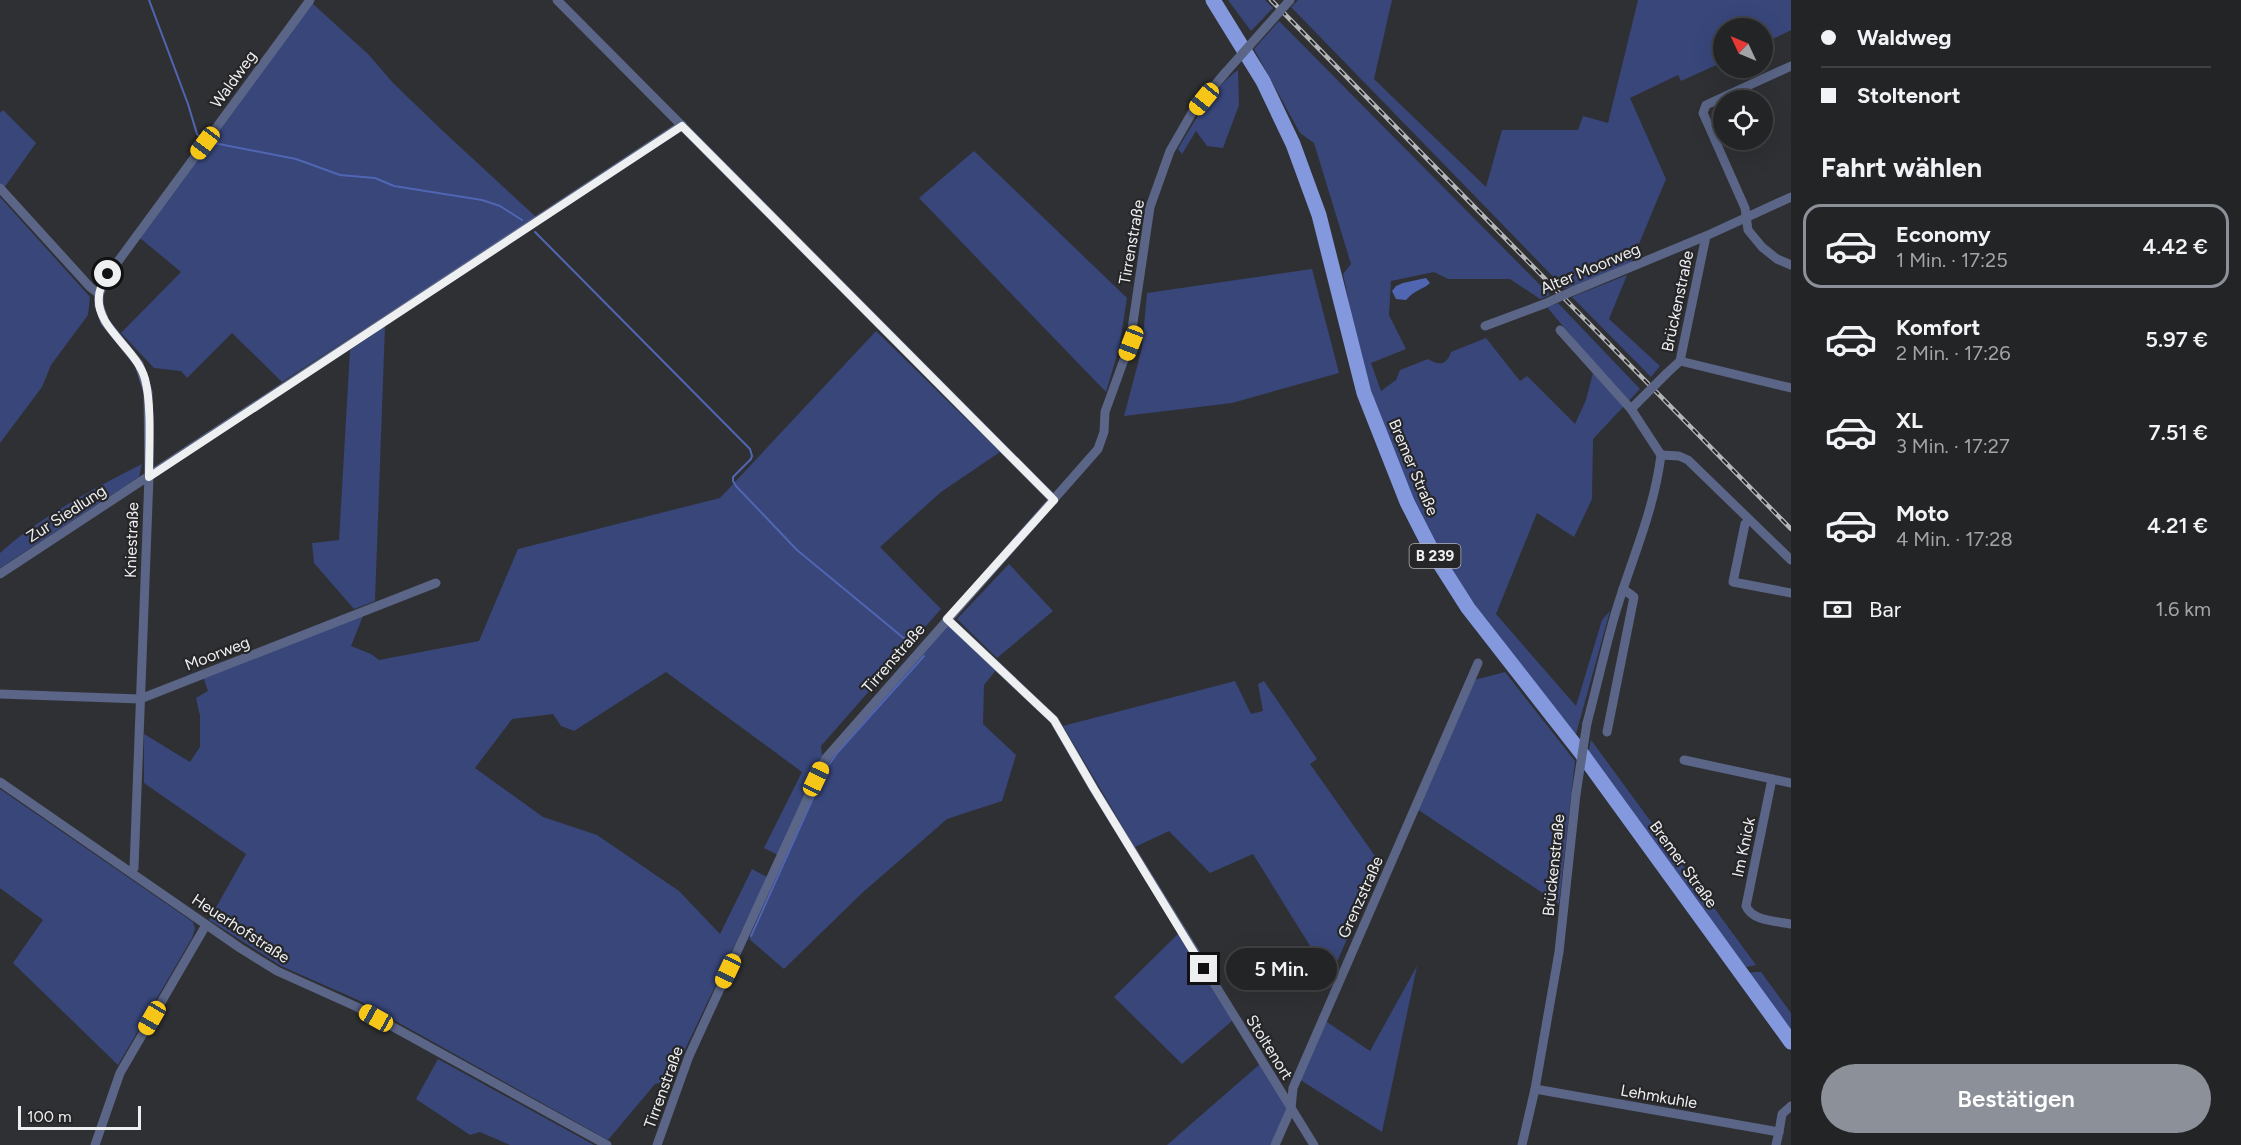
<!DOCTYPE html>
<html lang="de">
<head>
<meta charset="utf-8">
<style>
	body { margin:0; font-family:Figtree,sans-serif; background:#2f3032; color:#f1f3f6; height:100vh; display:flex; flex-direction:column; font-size:22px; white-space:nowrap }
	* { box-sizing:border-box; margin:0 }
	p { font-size:20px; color:#a3a4a7 }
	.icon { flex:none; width:33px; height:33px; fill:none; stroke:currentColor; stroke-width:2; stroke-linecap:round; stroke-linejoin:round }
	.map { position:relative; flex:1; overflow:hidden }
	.panel { display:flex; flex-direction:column; background:#232426; width:450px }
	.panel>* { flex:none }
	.guide { display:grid; align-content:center; height:132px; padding:0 30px; background:#232426 }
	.needle { width:39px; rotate:314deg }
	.buttons { position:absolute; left:1713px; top:18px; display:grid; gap:12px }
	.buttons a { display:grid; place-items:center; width:60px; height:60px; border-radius:50%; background:#232426; box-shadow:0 6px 24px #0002,0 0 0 2px #404143; font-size:30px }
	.scale { position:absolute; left:18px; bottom:15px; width:123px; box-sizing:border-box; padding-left:6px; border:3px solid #eeeff1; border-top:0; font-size:16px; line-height:21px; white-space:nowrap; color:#eeeff1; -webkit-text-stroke:4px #262629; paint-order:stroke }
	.end { position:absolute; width:27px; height:27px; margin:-14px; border:8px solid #eeeff1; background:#111; box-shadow:0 0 0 3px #111 }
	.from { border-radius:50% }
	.bubble { position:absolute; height:42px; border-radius:21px; background:#232426; box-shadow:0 6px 24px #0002,0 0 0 2px #404143; font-size:20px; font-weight:600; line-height:42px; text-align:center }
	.car { position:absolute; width:18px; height:36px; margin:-18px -9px; border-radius:8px; box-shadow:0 0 4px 2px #0007; background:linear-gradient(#f5c518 24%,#345 0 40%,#f5c518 0 76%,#345 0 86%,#f5c518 0) }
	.guide b { display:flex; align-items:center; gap:21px; height:57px; font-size:22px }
	.guide b+b { border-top:2px solid #404143 }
	.guide i { width:15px; height:15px; background:#f1f3f6 }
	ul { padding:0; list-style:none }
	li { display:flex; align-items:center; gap:18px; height:84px; margin:0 12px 9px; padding:0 18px; border:3px solid transparent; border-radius:18px }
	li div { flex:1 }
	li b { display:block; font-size:22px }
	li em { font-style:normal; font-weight:600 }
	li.active { border-color:#8c9099 }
	li>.icon { width:54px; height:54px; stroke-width:1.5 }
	h2 { padding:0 30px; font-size:27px; line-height:72px }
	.pay { display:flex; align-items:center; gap:15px; height:66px; padding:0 30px; font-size:22px }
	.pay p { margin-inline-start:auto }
	.primary-button { display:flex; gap:12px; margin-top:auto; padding:12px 30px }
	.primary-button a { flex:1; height:69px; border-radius:36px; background:#8c9099; color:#fff; font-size:24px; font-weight:600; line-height:69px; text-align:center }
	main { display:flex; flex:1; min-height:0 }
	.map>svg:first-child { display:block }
</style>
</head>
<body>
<main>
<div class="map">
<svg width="1791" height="1145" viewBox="0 0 1791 1145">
	<rect width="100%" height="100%" fill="#2f3033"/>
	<g fill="#38467a">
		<polygon points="1228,0 1265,0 1273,8 1251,31"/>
		<polygon points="1298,0 1392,0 1374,79 1486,187 1502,130 1578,130 1583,116 1608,123 1638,0 1791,0 1791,30 1763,44 1762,28 1724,28 1723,62 1681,81 1678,75 1630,98 1666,179 1631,263 1565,289 1291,7"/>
		<polygon points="312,3 369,55 393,83 445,133 536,217 282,382 232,333 187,378 181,371 154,368 121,333 181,272 140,238"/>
		<path d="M 1279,21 L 1550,295 L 1540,299 L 1510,279 L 1448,279 L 1434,272 L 1391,281 L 1389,315 L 1406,349 L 1371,363 L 1381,391 L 1396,380 L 1400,370 L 1428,359 C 1439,366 1447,365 1451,352 L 1486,338 L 1520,381 L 1527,376 L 1575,424 L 1586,400 L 1595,365 L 1547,307 L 1558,303 L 1640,389 L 1593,439 L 1592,499 L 1574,537 L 1537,513 L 1496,614 L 1576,706 L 1602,620 L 1610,611 L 1576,734 C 1542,691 1506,649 1475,605 C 1424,535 1389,449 1364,367 C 1355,337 1350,305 1343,274 L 1351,264 L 1314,143 L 1300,133 L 1254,49 Z"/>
		<path d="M 1238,70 L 1239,105 L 1223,148 L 1207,146 L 1196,131 L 1182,154 L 1178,149 C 1194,122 1212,89 1238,70 Z"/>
		<polygon points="3,110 36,143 4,188 0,183 0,113"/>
		<polygon points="974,151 1127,298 1119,348 1106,392 919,198"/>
		<polygon points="0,197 90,297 88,315 51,365 42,387 0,443"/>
		<polygon points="1312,269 1339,373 1232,403 1124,416 1142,348 1147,293"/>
		<polygon points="1627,275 1609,319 1660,366 1651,377 1572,297"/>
		<polygon points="385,326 375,601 354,609 314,563 312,543 339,540 350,350"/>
		<polygon points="876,331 1000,452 941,492 880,547 941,609 821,746 822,756 778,855 764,848 802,772 666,672 574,731 561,726 553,714 512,719 475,768 543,817 597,835 679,891 720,934 752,869 767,877 670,1081 655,1084 608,1140 358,1000 281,966 209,920 246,854 144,783 144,734 190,762 200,747 200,716 196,698 208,691 203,676 363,616 351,646 371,654 379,660 479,641 518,549 720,498"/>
		<path d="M 142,464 L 139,477 L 0,568 L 0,553 C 37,519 96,487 142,464 Z"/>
		<polygon points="1009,564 1053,611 997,658 957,619"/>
		<polygon points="947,623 996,670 984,685 983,724 1016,755 1002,801 947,819 861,894 784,969 749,939 828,760"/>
		<polygon points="1505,672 1575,761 1559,904 1417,809 1474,680"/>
		<polygon points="1235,681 1251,714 1263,711 1258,684 1264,681 1317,759 1310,764 1380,863 1330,978 1253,854 1210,873 1169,831 1135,847 1063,726"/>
		<polygon points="1591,740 1756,965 1746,967 1588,754"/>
		<polygon points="0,789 193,922 195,929 192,938 118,1065 13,963 43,920 0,888"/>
		<polygon points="1180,932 1233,1020 1182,1064 1114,997"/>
		<polygon points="1417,966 1382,1132 1299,1079 1324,1020 1370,1051"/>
		<polygon points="1754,972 1761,972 1791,1013 1791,1033 1749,973"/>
		<polygon points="438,1059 594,1145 510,1145 480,1132 470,1135 416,1099"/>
		<polygon points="1260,1064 1288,1109 1272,1145 1167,1145"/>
	</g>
	<path fill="#5166b3" d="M 1426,278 L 1430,283 C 1423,290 1415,289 1406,300 L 1396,299 L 1392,291 L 1396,286 L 1403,283 Z"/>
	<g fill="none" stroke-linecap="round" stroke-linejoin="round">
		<g stroke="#5166b3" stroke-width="2">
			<polyline points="149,0 188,104 197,134 203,139"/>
			<polyline points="214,143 296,159 340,175 375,178 394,186 482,200 500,206 522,220"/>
			<polyline points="535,232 750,449 752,456 751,459 733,477 733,481 736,486 797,550 906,640"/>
			<polyline points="751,936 827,767 838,752 924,656"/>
		</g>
		<g stroke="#5a6587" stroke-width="9">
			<polyline points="557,0 1054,500"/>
			<polyline points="1791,66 1706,105 1703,113 1745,208 1748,230 1762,247 1777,259 1791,265"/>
			<polyline points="0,188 90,287 99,294"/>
			<polyline points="1573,291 1706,236"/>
			<polyline points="1485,326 1544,304"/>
			<polyline points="1560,330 1631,409"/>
			<polyline points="1680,361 1791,388"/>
			<polyline points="1666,374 1680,361 1706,236 1791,197"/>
			<polyline points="1661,455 1679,456 1688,460 1791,560"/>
			<polyline points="1749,520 1745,524 1733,582 1791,593"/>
			<polyline points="0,574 682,125"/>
			<polyline points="947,619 1054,720 1094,789 1314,1145"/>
			<polyline points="0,694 140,699 436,583"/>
			<path d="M 1587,723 C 1597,686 1605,648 1616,611 C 1632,558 1654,511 1661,455 L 1631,409 L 1637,403"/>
			<polyline points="1607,732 1634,597 1623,589"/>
			<polyline points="1684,760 1791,783"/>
			<path d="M 1772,779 L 1746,906 C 1752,921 1776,921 1791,924"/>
			<polyline points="0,782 240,948 277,971 357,1007 607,1145"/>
			<polyline points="131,872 134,868 149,477 148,392 139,364 105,322 99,305 99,294 108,275 310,0"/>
			<polyline points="1535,1089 1779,1132 1776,1145"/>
			<polyline points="1779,1132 1782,1114 1791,1106"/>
			<polyline points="95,1145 120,1073 206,925"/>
			<polyline points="657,1145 689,1056 826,758 1098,449 1104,432 1105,412 1130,343 1150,207 1170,151 1193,111 1225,73"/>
			<polyline points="1275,1145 1291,1109 1293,1088 1478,663"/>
			<polyline points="1522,1145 1535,1089 1559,952 1576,794"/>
		</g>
		<polyline stroke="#8398dd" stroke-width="15" points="1213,0 1263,81 1293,144 1319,215 1364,393 1407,502 1433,553 1468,608 1582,754 1791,1042"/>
		<g stroke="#b5b6b8" stroke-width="4.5">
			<polyline id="rail" points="1271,0 1791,529"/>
		</g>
		<use href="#rail" stroke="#262629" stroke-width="2" stroke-dasharray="7" stroke-linecap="butt"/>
		<g stroke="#5a6587" stroke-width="9">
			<polyline points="1225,73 1290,0"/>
			<polyline points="1544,304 1573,291"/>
			<polyline points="1637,403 1666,374"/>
			<polyline points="1576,794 1587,723"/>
		</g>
	</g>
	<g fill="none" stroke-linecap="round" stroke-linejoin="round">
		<path stroke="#eeeff1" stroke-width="8" d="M 108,274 C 104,281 99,288 99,296 C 95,327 137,349 145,379 C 152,406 149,448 149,477 L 682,126 L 1054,500 L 947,619 L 1054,720 L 1094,789 L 1204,969"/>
	</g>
	<g text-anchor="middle" stroke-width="4.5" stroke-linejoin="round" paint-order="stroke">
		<rect fill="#262629" stroke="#b2b3b5" stroke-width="1.5" x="1409.5" y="544" width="51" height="24" rx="4.5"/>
		<g font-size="15" font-weight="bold" fill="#eeeff1">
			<text x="1435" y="561">B 239</text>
		</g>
		<g font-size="16" fill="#eeeff1" stroke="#262629">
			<text transform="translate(233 79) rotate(-54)" y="6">Waldweg</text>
			<text transform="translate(1131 242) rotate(-80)" y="6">Tirrenstraße</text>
			<text transform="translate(1590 268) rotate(-23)" y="6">Alter Moorweg</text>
			<text transform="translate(1677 301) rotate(-78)" y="6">Brückenstraße</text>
			<text transform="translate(1414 467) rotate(67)" y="6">Bremer Straße</text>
			<text transform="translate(66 513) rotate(-33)" y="6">Zur Siedlung</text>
			<text transform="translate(131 540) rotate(-88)" y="6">Kniestraße</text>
			<text transform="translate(217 653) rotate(-21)" y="6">Moorweg</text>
			<text transform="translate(893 658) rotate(-49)" y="6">Tirrenstraße</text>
			<text transform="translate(1743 847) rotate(-78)" y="6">Im Knick</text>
			<text transform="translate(1684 864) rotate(54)" y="6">Bremer Straße</text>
			<text transform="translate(1553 865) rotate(-84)" y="6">Brückenstraße</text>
			<text transform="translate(1360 897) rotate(-66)" y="6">Grenzstraße</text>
			<text transform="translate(241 928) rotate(33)" y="6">Heuerhofstraße</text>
			<text transform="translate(1270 1047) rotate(58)" y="6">Stoltenort</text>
			<text transform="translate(663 1087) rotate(-70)" y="6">Tirrenstraße</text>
			<text transform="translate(1659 1096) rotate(10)" y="6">Lehmkuhle</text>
		</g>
	</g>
</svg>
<div class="buttons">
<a><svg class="needle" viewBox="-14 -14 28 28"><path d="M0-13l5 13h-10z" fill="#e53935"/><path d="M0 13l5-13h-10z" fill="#a3a4a7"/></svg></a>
<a><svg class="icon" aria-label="locate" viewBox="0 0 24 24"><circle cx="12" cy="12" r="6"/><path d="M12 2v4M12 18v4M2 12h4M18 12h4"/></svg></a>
</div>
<div class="scale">100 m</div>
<i class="end from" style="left:108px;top:274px"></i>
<i class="end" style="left:1204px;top:969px"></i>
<div class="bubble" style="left:1226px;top:948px;width:111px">5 Min.</div>
<i class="car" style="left:1204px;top:99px;rotate:219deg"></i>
<i class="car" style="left:205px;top:143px;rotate:217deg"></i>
<i class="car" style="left:1131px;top:343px;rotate:201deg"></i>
<i class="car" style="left:816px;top:779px;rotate:25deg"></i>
<i class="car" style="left:728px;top:971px;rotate:205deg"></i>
<i class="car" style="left:152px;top:1018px;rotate:210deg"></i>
<i class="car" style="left:376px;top:1018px;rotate:299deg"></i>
</div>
<section class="panel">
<div class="guide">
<b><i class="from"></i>Waldweg</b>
<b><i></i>Stoltenort</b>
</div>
<h2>Fahrt wählen</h2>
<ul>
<li class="active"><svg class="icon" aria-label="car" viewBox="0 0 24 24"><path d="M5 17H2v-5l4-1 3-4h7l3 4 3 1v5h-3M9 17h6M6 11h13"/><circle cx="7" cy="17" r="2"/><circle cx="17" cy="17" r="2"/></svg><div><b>Economy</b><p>1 Min. · 17:25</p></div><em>4.42 €</em></li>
<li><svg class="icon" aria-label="car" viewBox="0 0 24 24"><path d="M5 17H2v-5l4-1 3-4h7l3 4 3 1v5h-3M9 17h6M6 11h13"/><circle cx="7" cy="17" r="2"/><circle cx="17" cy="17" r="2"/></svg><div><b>Komfort</b><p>2 Min. · 17:26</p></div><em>5.97 €</em></li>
<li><svg class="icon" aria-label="car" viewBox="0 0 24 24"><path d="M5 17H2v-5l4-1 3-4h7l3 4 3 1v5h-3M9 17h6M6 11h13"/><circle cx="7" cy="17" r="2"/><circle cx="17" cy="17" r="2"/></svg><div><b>XL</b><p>3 Min. · 17:27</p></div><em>7.51 €</em></li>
<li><svg class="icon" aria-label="car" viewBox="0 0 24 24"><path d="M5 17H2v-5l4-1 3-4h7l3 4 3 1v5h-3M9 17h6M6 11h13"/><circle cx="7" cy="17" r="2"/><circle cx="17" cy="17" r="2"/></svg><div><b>Moto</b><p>4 Min. · 17:28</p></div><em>4.21 €</em></li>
</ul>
<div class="pay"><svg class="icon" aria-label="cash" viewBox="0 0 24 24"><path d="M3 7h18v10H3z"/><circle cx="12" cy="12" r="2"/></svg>Bar<p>1.6 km</p></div>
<div class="primary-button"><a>Bestätigen</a></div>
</section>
</main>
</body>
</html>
